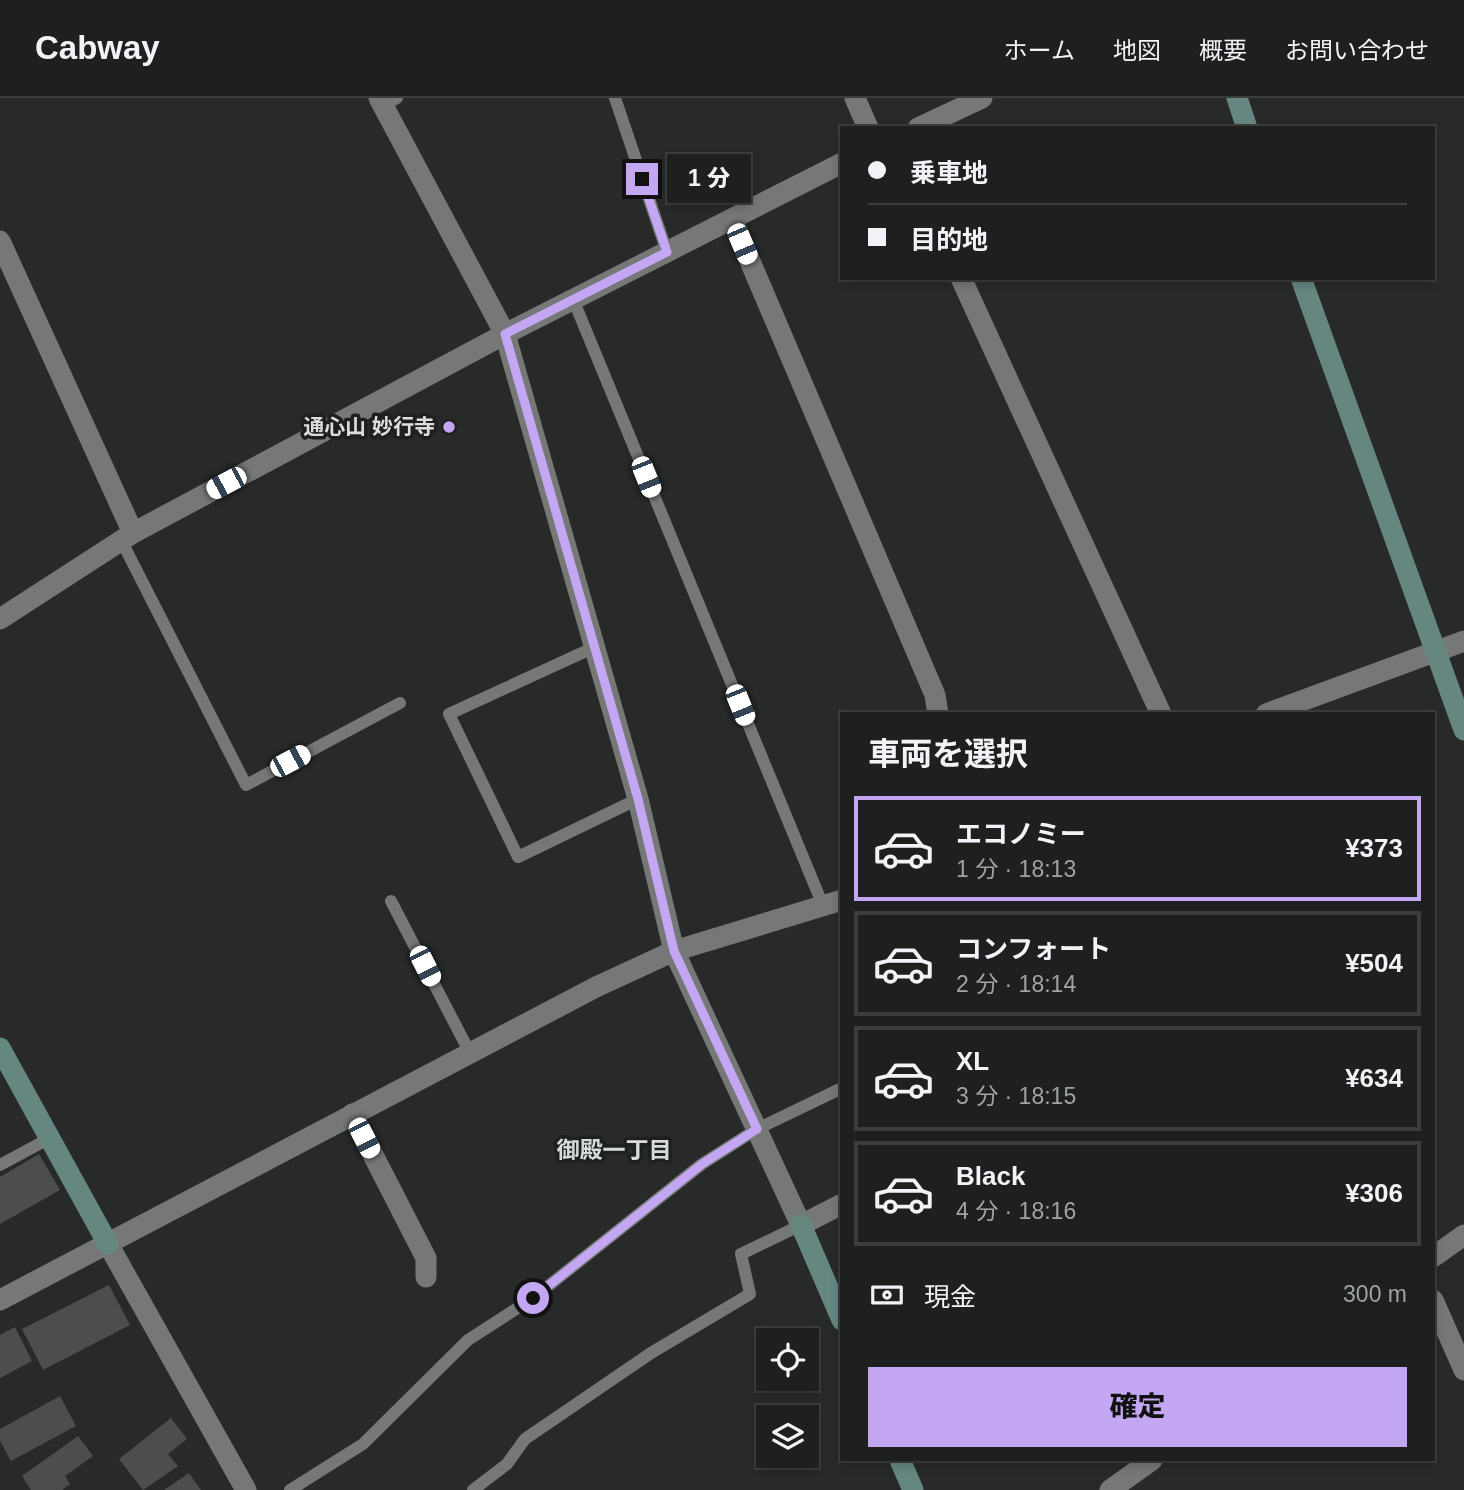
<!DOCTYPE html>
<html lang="ja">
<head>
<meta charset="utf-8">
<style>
	body { margin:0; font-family:Helvetica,"Noto Sans JP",sans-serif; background:#2a2d2c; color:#f1f3f6; height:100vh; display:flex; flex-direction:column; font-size:26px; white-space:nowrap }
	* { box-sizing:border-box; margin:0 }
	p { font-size:23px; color:#a0a3a4 }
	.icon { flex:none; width:38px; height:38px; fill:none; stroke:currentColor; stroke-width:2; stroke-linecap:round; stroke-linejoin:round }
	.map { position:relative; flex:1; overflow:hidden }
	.panel { position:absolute; left:840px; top:614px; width:595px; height:749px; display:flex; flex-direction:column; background:#1d201f; border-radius:0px; box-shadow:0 4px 10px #0003,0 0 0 2px #3b3e3d }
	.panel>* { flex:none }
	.hud { position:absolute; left:840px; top:28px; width:595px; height:154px; border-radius:0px; box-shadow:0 4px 10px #0003,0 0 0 2px #3b3e3d; display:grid; align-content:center; height:154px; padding:0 28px; background:#1d201f }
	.tools { position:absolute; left:756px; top:1230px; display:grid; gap:14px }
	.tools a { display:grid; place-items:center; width:63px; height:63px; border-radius:0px; background:#1d201f; box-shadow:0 4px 10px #0003,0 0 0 2px #3b3e3d; font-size:35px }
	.end { position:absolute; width:32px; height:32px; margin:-16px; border:9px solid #c4a7f2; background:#111; box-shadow:0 0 0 4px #111 }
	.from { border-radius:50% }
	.bubble { position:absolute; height:49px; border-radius:0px; background:#1d201f; box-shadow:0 4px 10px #0003,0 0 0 2px #3b3e3d; font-size:23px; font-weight:800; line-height:49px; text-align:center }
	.car { position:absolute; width:21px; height:42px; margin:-21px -10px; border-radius:9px; box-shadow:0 0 5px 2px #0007; background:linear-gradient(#fff 24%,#345 0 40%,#fff 0 76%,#345 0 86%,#fff 0) }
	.hud b { display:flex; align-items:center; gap:24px; height:66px; font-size:26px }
	.hud b+b { border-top:2px solid #3b3e3d }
	.hud i { width:18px; height:18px; background:#f1f3f6 }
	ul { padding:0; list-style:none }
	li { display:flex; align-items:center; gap:21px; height:105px; margin:0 14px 10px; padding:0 14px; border:4px solid #3b3e3d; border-radius:0px }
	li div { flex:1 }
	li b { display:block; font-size:26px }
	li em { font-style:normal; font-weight:800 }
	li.current { border-color:#c4a7f2 }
	li>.icon { width:63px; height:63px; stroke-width:1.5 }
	h2 { padding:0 28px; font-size:32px; line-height:84px }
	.pay { display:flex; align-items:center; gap:18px; height:77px; padding:0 28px; font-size:26px }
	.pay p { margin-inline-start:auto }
	.primary-button { display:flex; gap:14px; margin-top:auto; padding:14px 28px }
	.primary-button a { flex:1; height:80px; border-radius:0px; background:#c4a7f2; color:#111; font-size:28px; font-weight:800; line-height:80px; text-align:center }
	header { display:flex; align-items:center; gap:42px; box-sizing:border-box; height:98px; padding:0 35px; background:#1d201f; border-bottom:2px solid #3b3e3d }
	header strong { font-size:33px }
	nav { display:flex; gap:38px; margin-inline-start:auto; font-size:24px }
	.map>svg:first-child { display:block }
</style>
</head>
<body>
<header>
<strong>Cabway</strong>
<nav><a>ホーム</a><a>地図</a><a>概要</a><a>お問い合わせ</a></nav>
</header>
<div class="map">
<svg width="1464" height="1392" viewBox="0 0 1464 1392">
	<rect width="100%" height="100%" fill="#272a29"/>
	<g fill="#4b4e4d">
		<polygon points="39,1056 60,1092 0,1126 0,1079"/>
		<polygon points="109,1187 130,1227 43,1272 22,1231"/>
		<polygon points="15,1229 32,1263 0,1280 0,1237"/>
		<polygon points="60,1298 76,1328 11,1363 0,1343 0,1331"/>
		<polygon points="171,1320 187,1341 168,1356 178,1368 143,1392 119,1361"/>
		<polygon points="78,1338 93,1358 65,1378 70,1386 62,1392 31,1392 22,1378"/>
		<polygon points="189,1375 201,1392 164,1392"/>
	</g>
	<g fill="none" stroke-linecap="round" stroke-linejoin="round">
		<g stroke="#757877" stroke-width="12">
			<polyline points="615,0 667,154"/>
			<polyline points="384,7 397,0"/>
			<polyline points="573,201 824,810"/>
			<polyline points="121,442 246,687 400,605"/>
			<polyline points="595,549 449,616 518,759 638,701"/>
			<polyline points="391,803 470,955"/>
			<polyline points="0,1067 50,1040"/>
			<polyline points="290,1392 363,1346 468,1242 533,1200 702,1066 757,1031 842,990"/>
			<polyline points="473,1392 507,1366 525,1341 651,1255 750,1196 741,1156 801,1127"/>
		</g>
		<g stroke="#757877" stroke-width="21">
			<polyline points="379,0 505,236 638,701 674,853 801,1127 842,1106"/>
			<polyline points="855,0 868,30"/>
			<polyline points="918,30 982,0"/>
			<polyline points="732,121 935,597 938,616"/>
			<polyline points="0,143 133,435"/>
			<polyline points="961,180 1161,616"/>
			<polyline points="0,521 133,435 505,236 842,65"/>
			<polyline points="1266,616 1464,543"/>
			<polyline points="352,1016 426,1160 426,1179"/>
			<polyline points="108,1146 246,1392"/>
			<polyline points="1433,1159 1464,1137"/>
			<polyline points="0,1202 596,889 674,853 842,802"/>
			<polyline points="1433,1202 1464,1272"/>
			<polyline points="1110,1392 1152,1362"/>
		</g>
		<g stroke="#668680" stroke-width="21">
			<polyline points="1237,0 1247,30"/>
			<polyline points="1301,180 1464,632"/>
			<polyline points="0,950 108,1146"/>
			<polyline points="801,1127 842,1222"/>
			<polyline points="900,1362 913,1392"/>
		</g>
	</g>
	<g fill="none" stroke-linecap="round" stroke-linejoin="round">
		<polyline stroke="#c4a7f2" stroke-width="9" points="533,1200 702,1066 757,1031 674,853 638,701 505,236 667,154 642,81"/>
	</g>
	<circle fill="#c4a7f2" stroke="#1d201f" stroke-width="2.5" cx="449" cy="329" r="7"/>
	<g text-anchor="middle" stroke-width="7" stroke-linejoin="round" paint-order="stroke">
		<g font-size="21" font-weight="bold" fill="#dcdede" stroke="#1d201f" text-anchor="end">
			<text x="435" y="336">通心山 妙行寺</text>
		</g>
		<g font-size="23" font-weight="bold" fill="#d7dbda" stroke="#1d201f">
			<text x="614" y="1060">御殿一丁目</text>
		</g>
	</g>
</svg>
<div class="tools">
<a><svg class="icon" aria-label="locate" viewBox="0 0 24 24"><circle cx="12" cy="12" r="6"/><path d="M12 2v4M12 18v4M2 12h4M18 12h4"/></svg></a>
<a><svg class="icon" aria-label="layers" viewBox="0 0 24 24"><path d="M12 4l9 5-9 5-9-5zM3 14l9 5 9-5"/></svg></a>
</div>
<i class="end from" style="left:533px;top:1200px"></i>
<i class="end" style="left:642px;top:81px"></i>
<div class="bubble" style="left:667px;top:56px;width:84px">1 分</div>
<i class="car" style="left:742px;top:146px;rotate:157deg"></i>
<i class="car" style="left:646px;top:379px;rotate:158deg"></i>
<i class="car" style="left:226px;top:385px;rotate:242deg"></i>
<i class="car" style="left:740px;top:607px;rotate:158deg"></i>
<i class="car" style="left:290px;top:663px;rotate:62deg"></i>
<i class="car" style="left:425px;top:868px;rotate:153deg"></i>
<i class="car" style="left:364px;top:1040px;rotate:153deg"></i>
<div class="hud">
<b><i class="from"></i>乗車地</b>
<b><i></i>目的地</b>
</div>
<section class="panel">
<h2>車両を選択</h2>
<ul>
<li class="current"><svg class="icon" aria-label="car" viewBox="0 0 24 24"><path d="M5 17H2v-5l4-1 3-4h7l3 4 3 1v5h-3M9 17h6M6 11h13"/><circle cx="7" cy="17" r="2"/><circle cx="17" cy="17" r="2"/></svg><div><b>エコノミー</b><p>1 分 · 18:13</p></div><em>¥373</em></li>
<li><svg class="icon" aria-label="car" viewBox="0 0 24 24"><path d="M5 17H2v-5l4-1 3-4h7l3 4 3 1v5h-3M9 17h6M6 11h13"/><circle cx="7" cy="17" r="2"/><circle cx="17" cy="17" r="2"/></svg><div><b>コンフォート</b><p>2 分 · 18:14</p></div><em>¥504</em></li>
<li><svg class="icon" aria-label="car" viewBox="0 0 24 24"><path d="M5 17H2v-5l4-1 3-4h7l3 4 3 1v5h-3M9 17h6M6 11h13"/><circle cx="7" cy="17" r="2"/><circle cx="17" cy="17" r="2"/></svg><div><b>XL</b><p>3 分 · 18:15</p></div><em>¥634</em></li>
<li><svg class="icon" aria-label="car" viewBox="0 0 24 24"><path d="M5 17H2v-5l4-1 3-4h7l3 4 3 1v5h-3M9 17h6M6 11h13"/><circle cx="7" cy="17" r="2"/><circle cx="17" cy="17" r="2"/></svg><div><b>Black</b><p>4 分 · 18:16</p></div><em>¥306</em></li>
</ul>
<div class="pay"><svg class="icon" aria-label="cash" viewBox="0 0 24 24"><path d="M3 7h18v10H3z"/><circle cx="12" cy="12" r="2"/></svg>現金<p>300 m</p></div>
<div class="primary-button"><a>確定</a></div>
</section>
</div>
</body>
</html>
